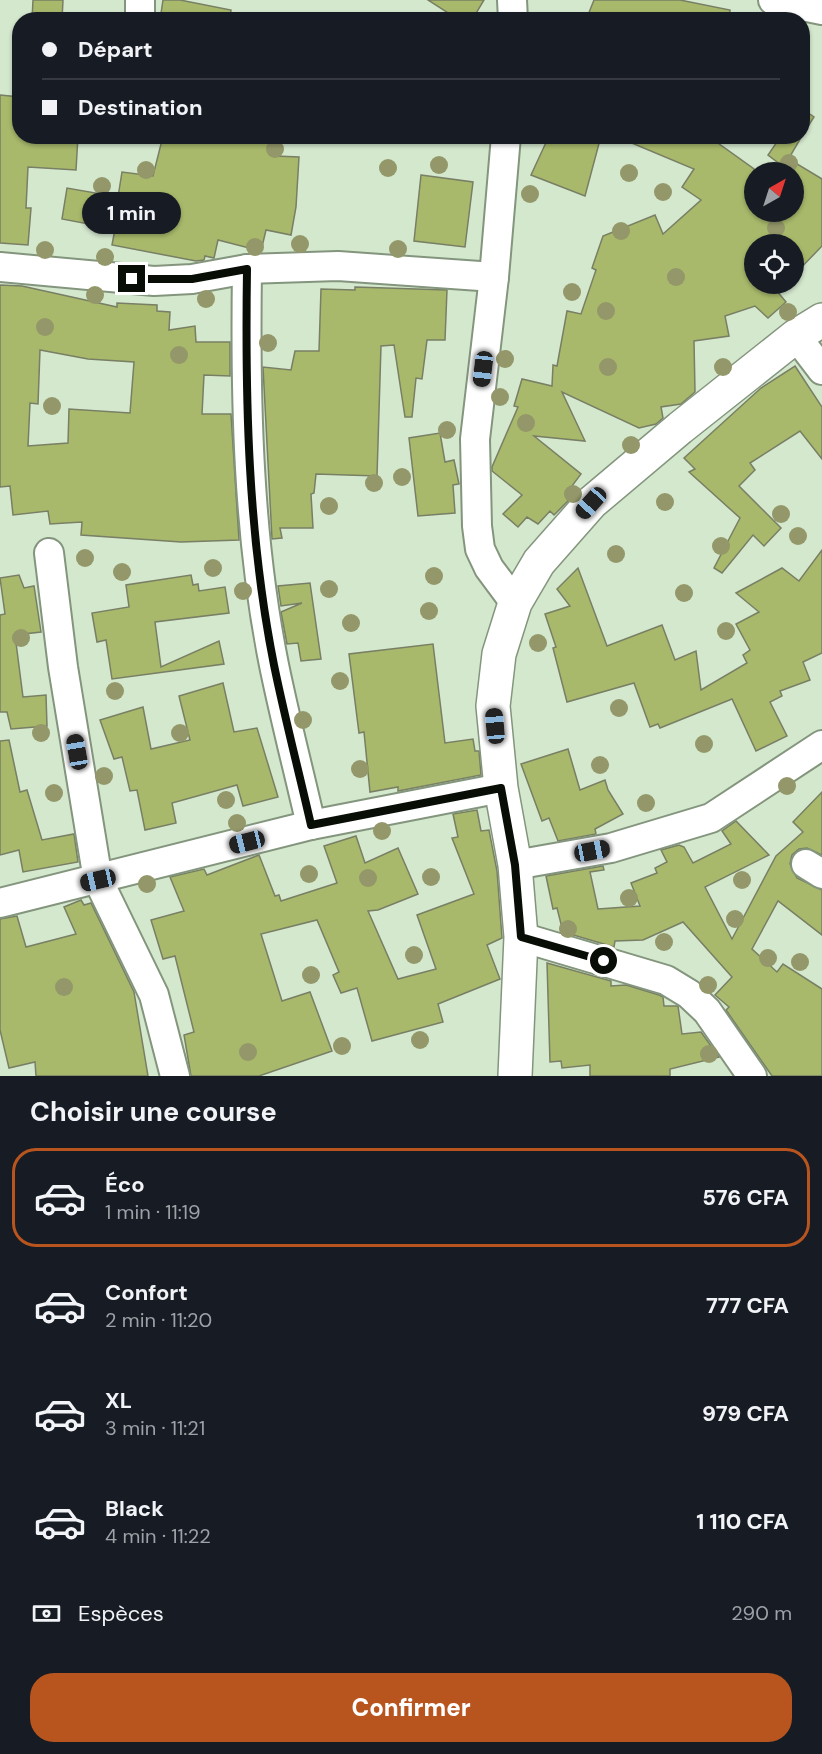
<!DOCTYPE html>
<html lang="fr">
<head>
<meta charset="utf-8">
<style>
	body { margin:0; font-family:"DM Sans",sans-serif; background:#20242c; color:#f1f3f6; height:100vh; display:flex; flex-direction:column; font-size:22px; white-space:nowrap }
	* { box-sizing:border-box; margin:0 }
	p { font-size:20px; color:#9ea1a6 }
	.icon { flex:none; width:33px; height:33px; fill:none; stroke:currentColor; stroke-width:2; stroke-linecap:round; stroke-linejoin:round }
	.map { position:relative; height:1076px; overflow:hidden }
	.sheet { display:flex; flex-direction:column; background:#171b24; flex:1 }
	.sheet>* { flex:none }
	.hud { position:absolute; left:12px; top:12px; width:798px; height:132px; border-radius:24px; box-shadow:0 2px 4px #0004; display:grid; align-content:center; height:132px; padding:0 30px; background:#171b24 }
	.needle { width:39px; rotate:39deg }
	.buttons { position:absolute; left:744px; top:162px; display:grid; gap:12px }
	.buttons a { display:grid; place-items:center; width:60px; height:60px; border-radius:50%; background:#171b24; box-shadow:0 2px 4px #0004; font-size:30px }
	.end { position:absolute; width:27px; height:27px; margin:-14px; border:8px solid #080e06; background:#fff; box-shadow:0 0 0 3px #fff }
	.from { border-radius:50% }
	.bubble { position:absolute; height:42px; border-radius:21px; background:#171b24; box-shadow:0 2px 4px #0004; font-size:20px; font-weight:800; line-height:42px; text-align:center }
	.car { position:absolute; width:18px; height:36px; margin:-18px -9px; border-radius:8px; box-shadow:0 0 4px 2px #0007; background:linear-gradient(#222 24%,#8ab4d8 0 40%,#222 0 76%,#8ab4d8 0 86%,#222 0) }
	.hud b { display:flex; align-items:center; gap:21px; height:57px; font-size:22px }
	.hud b+b { border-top:2px solid #363941 }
	.hud i { width:15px; height:15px; background:#f1f3f6 }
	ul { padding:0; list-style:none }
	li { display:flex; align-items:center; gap:18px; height:99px; margin:0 12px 9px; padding:0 18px; border:3px solid transparent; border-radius:24px }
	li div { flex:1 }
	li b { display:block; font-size:22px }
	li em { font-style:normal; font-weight:800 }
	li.on { border-color:#b8551f }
	li>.icon { width:54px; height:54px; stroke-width:1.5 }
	h2 { padding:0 30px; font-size:27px; line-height:72px }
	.pay { display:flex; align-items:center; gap:15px; height:66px; padding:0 30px; font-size:22px }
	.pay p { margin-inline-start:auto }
	.action { display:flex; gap:12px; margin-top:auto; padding:12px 30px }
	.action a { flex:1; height:69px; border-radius:24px; background:#b8551f; color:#fff; font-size:24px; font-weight:800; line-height:69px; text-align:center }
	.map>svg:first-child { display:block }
</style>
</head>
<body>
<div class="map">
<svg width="822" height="1076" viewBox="0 0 822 1076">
	<rect width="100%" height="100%" fill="#d4e8ce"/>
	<g fill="#a8b96b" stroke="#787f64" stroke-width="1.5" fill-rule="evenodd">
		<polygon points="33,0 63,0 62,20 32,20"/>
		<polygon points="163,0 180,0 231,10 230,20 160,20"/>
		<polygon points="428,0 484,0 472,20 459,20"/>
		<polygon points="594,0 680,0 730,10 729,20 586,20"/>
		<polygon points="0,95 20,97 20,136 78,136 76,170 28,167 26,208 31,208 28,245 0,243"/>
		<polygon points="804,110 814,117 802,136 802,112"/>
		<polygon points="163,136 261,136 280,143 276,156 299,157 296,207 291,235 266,230 261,251 218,240 214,258 205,256 204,260 196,261 112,245 115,229 62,219 67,188 118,197 122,172 153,176"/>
		<polygon points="549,136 601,136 585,196 531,175"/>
		<polygon points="615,136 708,136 754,169 754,212 794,212 794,162 822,179 822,246 794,275 794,244 754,244 754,284 771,284 786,302 768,318 755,306 725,316 729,336 694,341 695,392 681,404 661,407 663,418 656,424 639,428 562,392 585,441 534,436 581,474 566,494 570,499 554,515 550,511 538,524 527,517 518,527 503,514 522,495 492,471 492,467 518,407 514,406 522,379 552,386 553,365 557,366 567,311 581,314 596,270 592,268 603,236 655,215 663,234 701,200 682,187 694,169"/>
		<polygon points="781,136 802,136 782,170 781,165 768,155"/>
		<polygon points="421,175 473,182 465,247 414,241"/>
		<path d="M 0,285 L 22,286 L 117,307 L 117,303 L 157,305 L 157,311 L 170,312 L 169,330 L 195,326 L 196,342 L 230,342 L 230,376 L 204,375 L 202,414 L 231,414 L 239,540 L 181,542 L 81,535 L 82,522 L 50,524 L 48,511 L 13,515 L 10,486 L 0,487 ZM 40,350 L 88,359 L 134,362 L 130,413 L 69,409 L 68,443 L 28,446 L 30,403 L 38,404 Z"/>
		<polygon points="355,287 447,290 445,340 427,340 422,379 416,378 412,417 405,417 394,345 381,346 377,476 316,474 314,493 311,494 313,528 280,528 282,538 272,539 263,367 291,370 295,351 319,351 321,289 355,290"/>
		<polygon points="795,366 822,407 822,459 800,431 750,463 755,470 739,486 781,528 764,546 753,535 722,573 714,568 740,518 689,472 695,469 684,458 761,388"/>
		<polygon points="440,433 445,462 454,460 459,484 453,485 455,513 418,516 409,438"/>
		<polygon points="822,550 822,653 803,662 810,680 780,691 782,696 770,702 787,736 756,751 732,699 660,728 658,724 650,727 634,683 567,702 553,648 556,647 545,614 570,606 557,589 578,568 607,646 662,625 675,660 696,651 701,690 747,663 743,655 750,650 736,624 759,612 736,593 782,568 799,581"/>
		<polygon points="19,575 24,588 34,586 41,632 15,635 23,697 46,695 47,726 11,729 7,712 0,712 0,615 5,614 0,578"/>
		<polygon points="191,575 193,585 198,584 199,591 225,587 229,613 155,622 161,667 219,641 224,664 112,679 106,640 97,642 92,613 129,607 126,585"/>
		<polygon points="310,583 321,659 301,661 298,643 287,644 281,612 302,603 281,606 278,586"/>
		<polygon points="433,644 445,743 473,739 475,751 479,751 481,775 398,791 398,787 370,792 364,732 359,733 349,654"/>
		<polygon points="223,683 234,732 257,728 278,797 243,806 237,785 172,803 176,823 145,830 137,790 130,791 122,757 114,759 100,720 143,707 151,749 190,740 179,696"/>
		<polygon points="9,740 20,792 27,790 42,840 74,834 78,862 23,872 19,850 0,855 0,741"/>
		<polygon points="568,749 580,790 605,780 608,790 623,814 595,829 596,834 558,841 549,818 542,821 521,764"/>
		<polygon points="822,792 822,855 807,848 799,849 792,855 790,864 797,878 822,890 822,935 778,901 752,949 777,972 783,964 822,989 822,1076 772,1076 726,1010 729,1007 715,995 732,977 683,922 643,940 615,941 614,947 563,932 557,908 553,909 546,876 603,866 604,870 590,872 598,909 640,906 631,883 657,873 655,868 667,862 661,850 679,845 684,847 693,863 731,844 722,831 736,821 769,855 705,887 732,939 776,856 803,832 793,822"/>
		<polygon points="477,810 481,831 489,830 497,871 502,938 487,945 500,979 438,1004 443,1022 372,1041 357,988 341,993 333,975 339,972 317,920 261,934 282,1001 310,992 332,1051 259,1076 191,1076 184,1035 194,1032 175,956 163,959 151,920 184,911 170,877 204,869 207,875 259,855 275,896 279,895 281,901 337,883 324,846 356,836 365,863 398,848 418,894 378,910 368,911 398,979 436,969 417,915 474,894 452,838 458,837 453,814"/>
		<polygon points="81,900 84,905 91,903 134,992 148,1076 36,1076 35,1062 9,1068 0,1030 0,919 17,916 26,947 76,934 64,907"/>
		<polygon points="547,963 611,981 611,986 626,985 659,995 663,997 664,1006 678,1006 682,1034 701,1032 719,1057 670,1069 670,1076 590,1076 590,1065 562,1068 561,1061 550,1062"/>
	</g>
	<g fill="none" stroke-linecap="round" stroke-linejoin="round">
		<g stroke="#83957d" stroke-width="32">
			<g id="street">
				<polyline points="140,0 140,20"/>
				<polyline points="512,0 513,20"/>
				<polyline points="773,0 822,10"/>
				<polyline points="506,136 494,277 475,439 477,526 480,549 489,568 515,603"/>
				<polyline points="0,267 154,281 192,279 247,269 338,266 494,277"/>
				<path d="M 247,269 C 245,401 248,536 274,665 C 285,719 299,772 311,825"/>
				<polyline points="796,336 822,370"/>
				<polyline points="49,553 63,667 98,880 154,995 175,1076"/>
				<polyline points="806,864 822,874"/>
				<polyline points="515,865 611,848 711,818 822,745"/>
				<polyline points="0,903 311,825 501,788"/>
				<polyline points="521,937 666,980 689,994 707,1011 752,1076"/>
			</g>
		</g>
		<g stroke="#83957d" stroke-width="36">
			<polyline id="secondary" points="515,1076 521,937 515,865 501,788 493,706 499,654 515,603 539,562 591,503 680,428 796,336 822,320"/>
		</g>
		<use href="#street" stroke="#fff" stroke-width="28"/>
		<use href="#secondary" stroke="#fff" stroke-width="33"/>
	</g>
	<g fill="#939769">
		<circle cx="275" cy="149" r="9"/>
		<circle cx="789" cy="163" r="9"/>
		<circle cx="439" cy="165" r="9"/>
		<circle cx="388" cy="168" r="9"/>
		<circle cx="146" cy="170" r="9"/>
		<circle cx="629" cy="173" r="9"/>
		<circle cx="102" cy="186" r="9"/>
		<circle cx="663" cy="192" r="9"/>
		<circle cx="530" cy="194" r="9"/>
		<circle cx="776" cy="228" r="9"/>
		<circle cx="621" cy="231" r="9"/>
		<circle cx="300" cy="244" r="9"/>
		<circle cx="255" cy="247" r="9"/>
		<circle cx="398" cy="249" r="9"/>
		<circle cx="45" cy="250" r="9"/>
		<circle cx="105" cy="257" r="9"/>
		<circle cx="676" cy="277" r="9"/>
		<circle cx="572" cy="292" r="9"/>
		<circle cx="95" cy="295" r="9"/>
		<circle cx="206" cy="299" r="9"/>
		<circle cx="606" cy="311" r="9"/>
		<circle cx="788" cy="312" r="9"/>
		<circle cx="45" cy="327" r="9"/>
		<circle cx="268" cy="343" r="9"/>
		<circle cx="179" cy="355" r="9"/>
		<circle cx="505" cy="359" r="9"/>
		<circle cx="608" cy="367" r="9"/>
		<circle cx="723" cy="367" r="9"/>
		<circle cx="500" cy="397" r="9"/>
		<circle cx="52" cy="406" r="9"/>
		<circle cx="526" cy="423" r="9"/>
		<circle cx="447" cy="430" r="9"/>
		<circle cx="631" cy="445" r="9"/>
		<circle cx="402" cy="477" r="9"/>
		<circle cx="374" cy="483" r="9"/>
		<circle cx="573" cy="494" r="9"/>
		<circle cx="665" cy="502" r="9"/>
		<circle cx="329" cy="506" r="9"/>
		<circle cx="781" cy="514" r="9"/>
		<circle cx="798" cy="536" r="9"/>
		<circle cx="721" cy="546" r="9"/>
		<circle cx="616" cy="554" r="9"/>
		<circle cx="85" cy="558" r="9"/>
		<circle cx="213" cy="568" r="9"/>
		<circle cx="122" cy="572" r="9"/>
		<circle cx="434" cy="576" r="9"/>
		<circle cx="329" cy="589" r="9"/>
		<circle cx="243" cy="591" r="9"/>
		<circle cx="684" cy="593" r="9"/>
		<circle cx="429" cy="611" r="9"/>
		<circle cx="351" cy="623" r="9"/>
		<circle cx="726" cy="631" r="9"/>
		<circle cx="21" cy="638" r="9"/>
		<circle cx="538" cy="643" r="9"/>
		<circle cx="340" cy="681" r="9"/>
		<circle cx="115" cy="691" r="9"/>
		<circle cx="619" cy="708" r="9"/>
		<circle cx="303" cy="720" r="9"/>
		<circle cx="41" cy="733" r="9"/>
		<circle cx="180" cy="733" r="9"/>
		<circle cx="704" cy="744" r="9"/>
		<circle cx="600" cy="765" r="9"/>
		<circle cx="360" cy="769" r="9"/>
		<circle cx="104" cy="776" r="9"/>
		<circle cx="787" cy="786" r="9"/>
		<circle cx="54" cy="793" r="9"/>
		<circle cx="226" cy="800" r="9"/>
		<circle cx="646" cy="803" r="9"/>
		<circle cx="237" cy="823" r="9"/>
		<circle cx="382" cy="831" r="9"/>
		<circle cx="309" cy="874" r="9"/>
		<circle cx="431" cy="877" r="9"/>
		<circle cx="368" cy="878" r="9"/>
		<circle cx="742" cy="880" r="9"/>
		<circle cx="147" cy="884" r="9"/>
		<circle cx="629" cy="898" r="9"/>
		<circle cx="735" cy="919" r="9"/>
		<circle cx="568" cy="929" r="9"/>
		<circle cx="664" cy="942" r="9"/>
		<circle cx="414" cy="955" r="9"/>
		<circle cx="768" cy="958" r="9"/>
		<circle cx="800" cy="962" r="9"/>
		<circle cx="311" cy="975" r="9"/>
		<circle cx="708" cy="985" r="9"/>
		<circle cx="64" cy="987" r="9"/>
		<circle cx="420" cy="1040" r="9"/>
		<circle cx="342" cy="1046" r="9"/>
		<circle cx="248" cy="1052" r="9"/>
		<circle cx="709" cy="1054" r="9"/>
	</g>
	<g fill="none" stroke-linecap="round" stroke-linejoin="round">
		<path stroke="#080e06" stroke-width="8" d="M 132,279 L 192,279 L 247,269 C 245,401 248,535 274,665 C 285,719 299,772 311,825 L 501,788 L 515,865 L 521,937 L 604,961"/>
	</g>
</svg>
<div class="buttons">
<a><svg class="needle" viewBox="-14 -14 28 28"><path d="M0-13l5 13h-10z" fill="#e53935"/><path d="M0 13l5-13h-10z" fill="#9ea1a6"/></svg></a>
<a><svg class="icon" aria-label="locate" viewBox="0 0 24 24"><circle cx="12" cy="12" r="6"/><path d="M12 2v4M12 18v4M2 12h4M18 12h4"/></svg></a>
</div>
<i class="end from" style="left:604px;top:961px"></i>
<i class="end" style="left:132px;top:279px"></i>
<div class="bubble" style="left:82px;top:192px;width:99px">1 min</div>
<i class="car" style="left:483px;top:369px;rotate:187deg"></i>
<i class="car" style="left:591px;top:503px;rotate:222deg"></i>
<i class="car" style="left:495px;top:726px;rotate:355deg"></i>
<i class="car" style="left:77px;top:752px;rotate:350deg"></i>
<i class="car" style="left:247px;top:842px;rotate:256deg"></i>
<i class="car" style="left:592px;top:851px;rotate:79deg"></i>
<i class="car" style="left:98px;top:880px;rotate:257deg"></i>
<div class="hud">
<b><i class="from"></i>Départ</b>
<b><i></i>Destination</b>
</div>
</div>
<section class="sheet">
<h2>Choisir une course</h2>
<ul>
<li class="on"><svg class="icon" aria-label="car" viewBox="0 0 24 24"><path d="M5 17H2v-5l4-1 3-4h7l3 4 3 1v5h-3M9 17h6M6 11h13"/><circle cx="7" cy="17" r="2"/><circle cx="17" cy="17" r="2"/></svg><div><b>Éco</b><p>1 min · 11:19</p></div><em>576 CFA</em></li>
<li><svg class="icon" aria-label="car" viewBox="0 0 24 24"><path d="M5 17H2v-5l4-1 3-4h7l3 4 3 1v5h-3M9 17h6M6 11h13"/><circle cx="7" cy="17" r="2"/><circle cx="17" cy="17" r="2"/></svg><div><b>Confort</b><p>2 min · 11:20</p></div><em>777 CFA</em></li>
<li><svg class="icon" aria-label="car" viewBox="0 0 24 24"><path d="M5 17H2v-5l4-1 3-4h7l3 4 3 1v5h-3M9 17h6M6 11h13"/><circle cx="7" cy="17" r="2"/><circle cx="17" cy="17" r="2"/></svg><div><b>XL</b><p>3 min · 11:21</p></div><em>979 CFA</em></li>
<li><svg class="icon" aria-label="car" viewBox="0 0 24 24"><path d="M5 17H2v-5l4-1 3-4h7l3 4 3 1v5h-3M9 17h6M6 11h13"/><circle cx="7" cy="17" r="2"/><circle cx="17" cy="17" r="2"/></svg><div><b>Black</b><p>4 min · 11:22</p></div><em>1 110 CFA</em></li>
</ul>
<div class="pay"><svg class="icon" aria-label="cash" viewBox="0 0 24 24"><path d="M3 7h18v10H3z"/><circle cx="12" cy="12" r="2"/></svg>Espèces<p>290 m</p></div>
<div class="action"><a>Confirmer</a></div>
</section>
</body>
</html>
